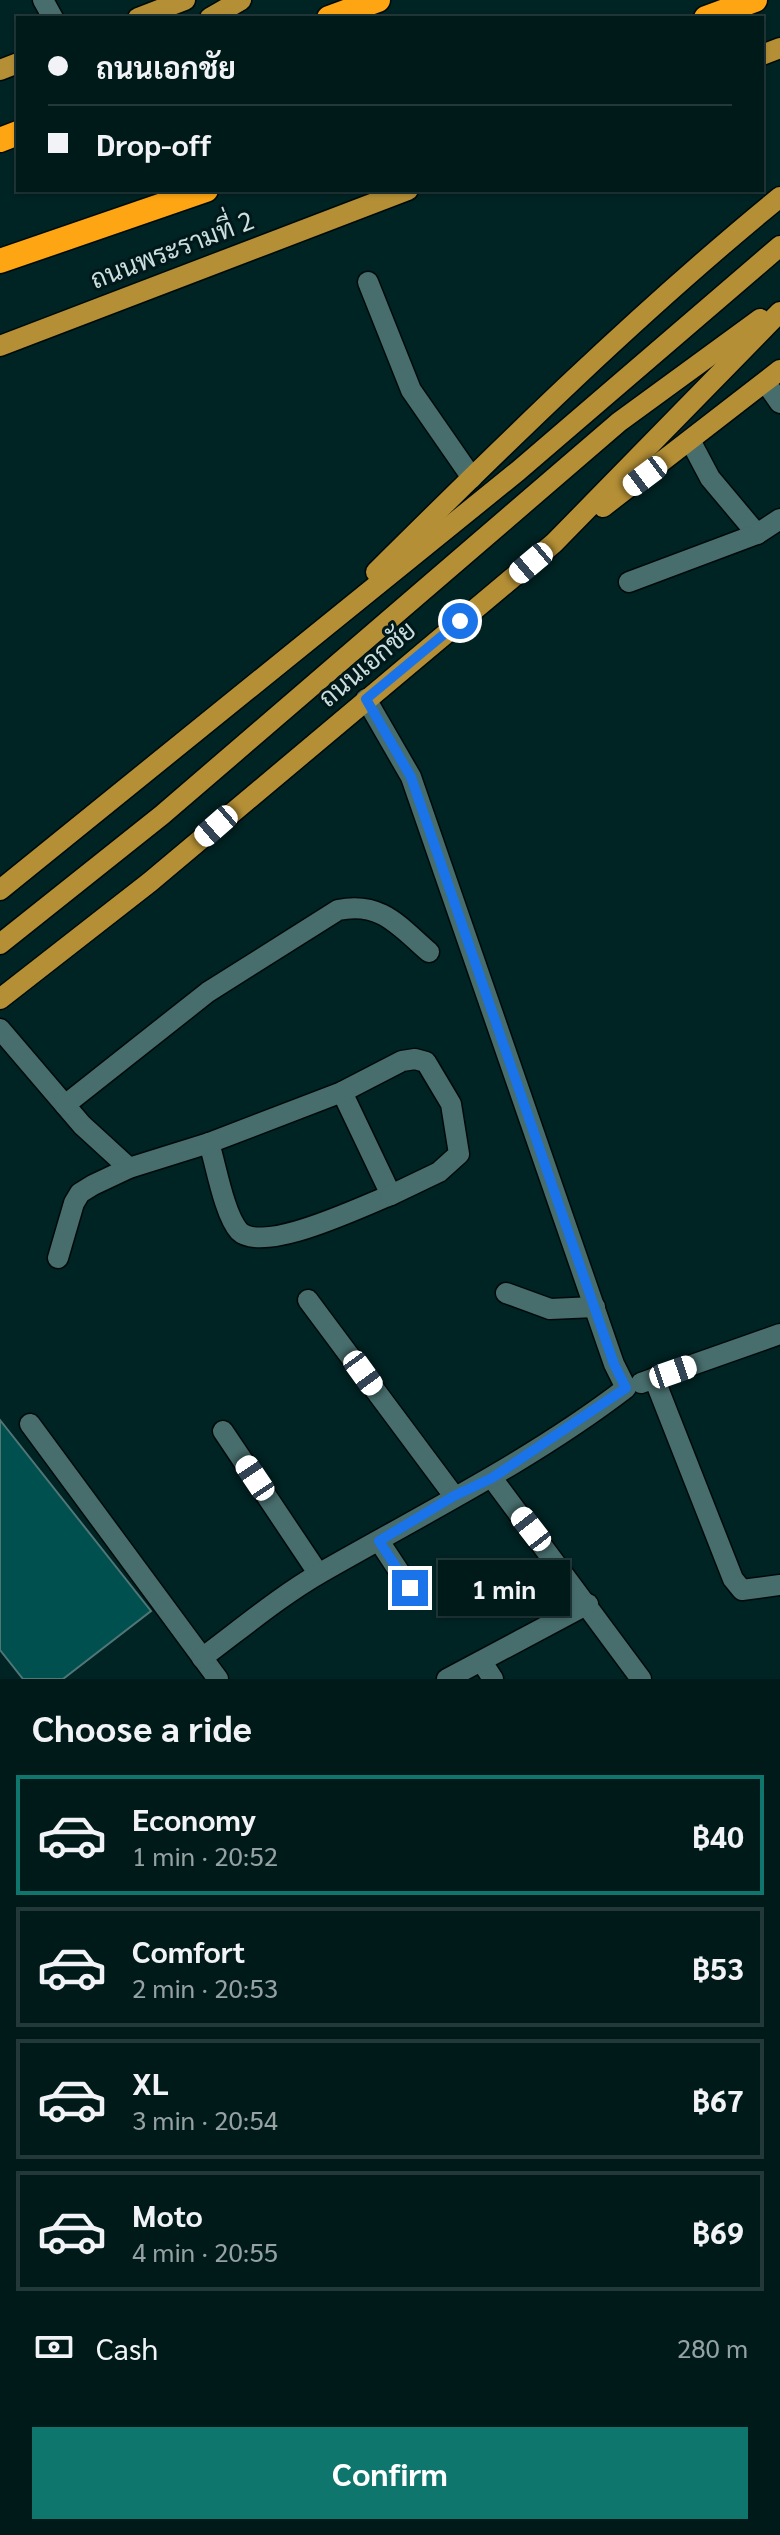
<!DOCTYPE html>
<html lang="en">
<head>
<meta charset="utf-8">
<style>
	body { margin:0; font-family:Georgia,Sarabun,serif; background:#0e2727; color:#f1f3f6; height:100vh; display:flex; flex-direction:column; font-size:30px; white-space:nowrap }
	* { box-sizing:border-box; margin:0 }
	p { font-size:26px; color:#95a1a2 }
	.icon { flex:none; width:44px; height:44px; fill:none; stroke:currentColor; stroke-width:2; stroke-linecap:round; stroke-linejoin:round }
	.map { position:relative; height:1679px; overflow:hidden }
	.details { display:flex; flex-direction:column; background:#001a1a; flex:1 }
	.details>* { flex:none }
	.guide { position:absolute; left:16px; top:16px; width:748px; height:176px; border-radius:0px; box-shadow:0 2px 6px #0004,0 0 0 2px #223839; display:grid; align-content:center; height:176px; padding:0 32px; background:#001a1a }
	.end { position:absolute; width:36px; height:36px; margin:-18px; border:10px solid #1a73e8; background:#fff; box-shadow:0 0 0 4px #fff }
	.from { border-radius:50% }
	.bubble { position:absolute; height:56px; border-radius:0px; background:#001a1a; box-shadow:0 2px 6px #0004,0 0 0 2px #223839; font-size:26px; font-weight:700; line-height:56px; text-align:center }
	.car { position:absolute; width:24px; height:48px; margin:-24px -12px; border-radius:10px; box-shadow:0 0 6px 2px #0007; background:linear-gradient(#fff 24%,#345 0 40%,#fff 0 76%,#345 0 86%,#fff 0) }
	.guide b { display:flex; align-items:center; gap:28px; height:76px; font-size:30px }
	.guide b+b { border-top:2px solid #223839 }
	.guide i { width:20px; height:20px; background:#f1f3f6 }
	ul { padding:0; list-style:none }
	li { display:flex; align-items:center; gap:24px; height:120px; margin:0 16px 12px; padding:0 16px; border:4px solid #223839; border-radius:0px }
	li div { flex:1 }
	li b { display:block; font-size:30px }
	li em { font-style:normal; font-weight:700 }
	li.current { border-color:#0f766e }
	li>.icon { width:72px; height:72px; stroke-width:1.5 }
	h2 { padding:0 32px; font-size:36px; line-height:96px }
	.pay { display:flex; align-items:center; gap:20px; height:88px; padding:0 32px; font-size:30px }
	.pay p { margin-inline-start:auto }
	.button { display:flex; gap:16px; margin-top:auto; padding:16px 32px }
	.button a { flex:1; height:92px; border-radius:0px; background:#0f766e; color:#fff; font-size:32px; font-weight:700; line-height:92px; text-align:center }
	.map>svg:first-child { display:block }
</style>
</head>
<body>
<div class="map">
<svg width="780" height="1679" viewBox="0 0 780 1679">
	<rect width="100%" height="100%" fill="#002323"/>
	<polygon fill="#005050" stroke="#517676" stroke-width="2" points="0,1420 151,1611 63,1679 23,1679 0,1650"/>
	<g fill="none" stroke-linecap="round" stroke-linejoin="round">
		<g stroke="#000a0a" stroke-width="23">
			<g id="minor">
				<polyline points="43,0 53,18"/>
				<polyline points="368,282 411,390 472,478"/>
				<polyline points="766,383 780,403"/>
				<polyline points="691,442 710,478 757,534"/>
				<polyline points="629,582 757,534 780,519"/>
				<polyline points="0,1029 82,1125 129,1168"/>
				<path d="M 65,1105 L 208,992 L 338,910 C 381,901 399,926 429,952"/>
				<path d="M 209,1143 C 216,1165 224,1214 239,1231 C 263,1255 362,1206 391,1195 L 342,1092"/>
				<polyline points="58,1258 74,1203 80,1193 93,1185 129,1168 209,1143 342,1092 402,1061 415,1059 426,1062 451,1104 459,1154 439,1172 391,1195"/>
				<polyline points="506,1293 550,1309 595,1307"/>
				<polyline points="308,1300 454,1496"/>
				<polyline points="654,1378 733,1579 742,1590 780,1585"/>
				<polyline points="641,1383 780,1334"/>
				<polyline points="30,1424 218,1679"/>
				<polyline points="223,1431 318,1573"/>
				<polyline points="492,1478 641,1679"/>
				<polyline points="379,1541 410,1588"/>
				<path d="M 202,1658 C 241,1629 280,1596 322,1572 C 425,1513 532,1460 626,1388 L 614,1364 L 411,777 L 366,699"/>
				<polyline points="482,1662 493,1679"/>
				<polyline points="447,1679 588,1604"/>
			</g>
		</g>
		<g stroke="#000a0a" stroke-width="23">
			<g id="major">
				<polyline points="138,18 185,0"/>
				<polyline points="210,18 241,0"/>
				<polyline points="762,55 780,48"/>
				<polyline points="0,70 18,63"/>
				<polyline points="0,346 408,190"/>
				<polyline points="603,507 780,370"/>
				<path d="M 376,572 C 506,443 638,313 780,197"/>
				<polyline points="0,890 518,471 780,246"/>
				<polyline points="0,944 162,815 619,422 760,319"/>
				<polyline points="0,999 150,882 554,543 780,312"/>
			</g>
		</g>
		<g stroke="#000a0a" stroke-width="27">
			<g id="highway">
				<polyline points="329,18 378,0"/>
				<polyline points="706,18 755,0"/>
				<polyline points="0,140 18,133"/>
				<polyline points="0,261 206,190"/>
			</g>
		</g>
		<use href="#minor" stroke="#476d6c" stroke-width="20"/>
		<use href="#major" stroke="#b48f36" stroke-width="20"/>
		<use href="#highway" stroke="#fda512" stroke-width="24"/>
	</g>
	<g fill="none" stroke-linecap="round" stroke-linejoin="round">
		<polyline stroke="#1a73e8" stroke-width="10" points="410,1588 379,1541 454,1496 492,1478 626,1388 614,1364 411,777 366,699 460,621"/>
	</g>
	<g text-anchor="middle" stroke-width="6" stroke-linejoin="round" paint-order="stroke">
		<g font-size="26" fill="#cadede" stroke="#001819">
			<text transform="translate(172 250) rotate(-21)" y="9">ถนนพระรามที่ 2</text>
			<text transform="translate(367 664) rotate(-40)" y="9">ถนนเอกชัย</text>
		</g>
	</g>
</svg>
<i class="end from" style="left:460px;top:621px"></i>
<i class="end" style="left:410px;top:1588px"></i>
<div class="bubble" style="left:438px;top:1560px;width:132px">1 min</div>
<i class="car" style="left:645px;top:476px;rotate:233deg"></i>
<i class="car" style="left:531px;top:563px;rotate:230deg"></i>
<i class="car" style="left:216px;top:826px;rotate:229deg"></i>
<i class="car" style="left:673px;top:1372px;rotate:71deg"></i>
<i class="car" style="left:363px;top:1373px;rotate:144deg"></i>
<i class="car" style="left:255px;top:1478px;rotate:326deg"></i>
<i class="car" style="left:531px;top:1529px;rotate:322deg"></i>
<div class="guide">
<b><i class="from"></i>ถนนเอกชัย</b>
<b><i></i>Drop-off</b>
</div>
</div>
<section class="details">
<h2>Choose a ride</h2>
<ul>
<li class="current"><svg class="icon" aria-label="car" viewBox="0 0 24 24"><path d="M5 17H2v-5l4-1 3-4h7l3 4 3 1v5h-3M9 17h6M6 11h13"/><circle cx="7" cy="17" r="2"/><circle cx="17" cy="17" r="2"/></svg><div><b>Economy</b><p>1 min · 20:52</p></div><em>฿40</em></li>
<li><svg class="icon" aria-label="car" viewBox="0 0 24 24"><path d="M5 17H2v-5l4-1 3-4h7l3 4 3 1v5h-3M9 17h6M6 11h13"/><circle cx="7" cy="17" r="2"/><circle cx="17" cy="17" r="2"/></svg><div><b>Comfort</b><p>2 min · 20:53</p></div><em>฿53</em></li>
<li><svg class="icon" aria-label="car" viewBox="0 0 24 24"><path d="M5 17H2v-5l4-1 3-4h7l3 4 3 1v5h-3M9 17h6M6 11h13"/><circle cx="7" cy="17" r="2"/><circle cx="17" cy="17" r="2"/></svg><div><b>XL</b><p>3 min · 20:54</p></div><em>฿67</em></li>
<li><svg class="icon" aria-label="car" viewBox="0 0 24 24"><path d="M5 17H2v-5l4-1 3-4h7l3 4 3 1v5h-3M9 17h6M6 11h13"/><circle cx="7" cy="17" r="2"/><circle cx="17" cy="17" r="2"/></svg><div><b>Moto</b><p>4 min · 20:55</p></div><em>฿69</em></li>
</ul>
<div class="pay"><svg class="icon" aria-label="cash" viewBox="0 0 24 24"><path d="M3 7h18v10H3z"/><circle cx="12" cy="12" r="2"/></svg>Cash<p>280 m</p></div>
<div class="button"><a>Confirm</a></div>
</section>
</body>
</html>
